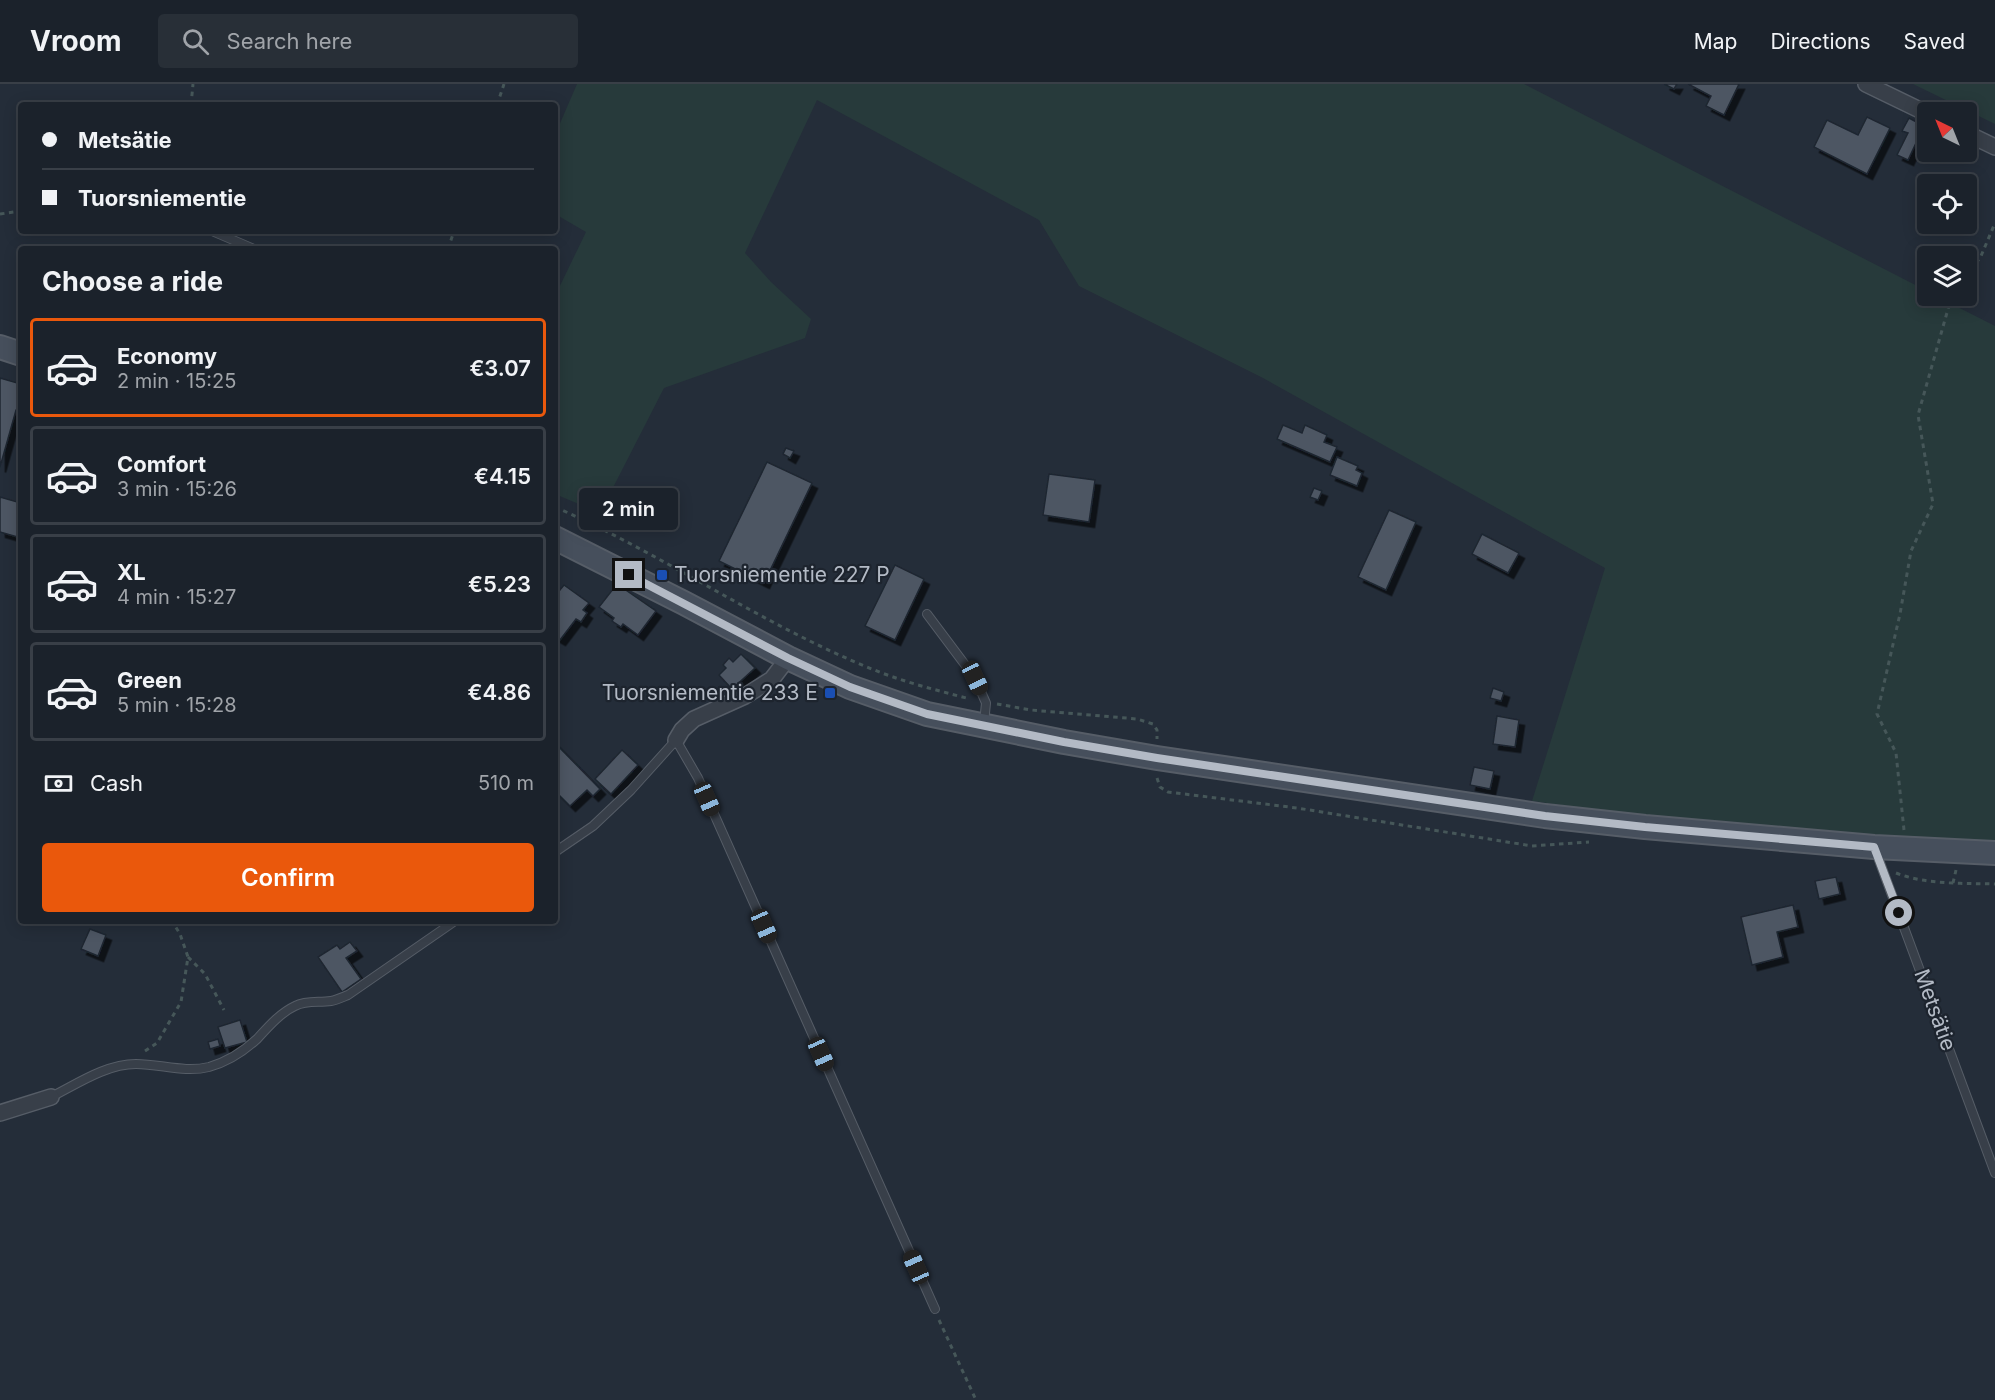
<!DOCTYPE html>
<html lang="en">
<head>
<meta charset="utf-8">
<style>
	body { margin:0; font-family:Inter,sans-serif; background:#282f37; color:#f1f3f6; height:100vh; display:flex; flex-direction:column; font-size:22px; white-space:nowrap }
	* { box-sizing:border-box; margin:0 }
	p { font-size:20px; color:#a0a4a9 }
	.icon { flex:none; width:33px; height:33px; fill:none; stroke:currentColor; stroke-width:2; stroke-linecap:round; stroke-linejoin:round }
	.map { position:relative; flex:1; overflow:hidden }
	.drawer { position:absolute; left:18px; top:162px; width:540px; height:678px; display:flex; flex-direction:column; background:#1b222b; border-radius:6px; box-shadow:0 3px 15px #0003,0 0 0 2px #393f47 }
	.drawer>* { flex:none }
	.guide { position:absolute; left:18px; top:18px; width:540px; height:132px; border-radius:6px; box-shadow:0 3px 15px #0003,0 0 0 2px #393f47; display:grid; align-content:center; height:132px; padding:0 24px; background:#1b222b }
	.needle { width:39px; rotate:317deg }
	.controls { position:absolute; left:1917px; top:18px; display:grid; gap:12px }
	.controls a { display:grid; place-items:center; width:60px; height:60px; border-radius:6px; background:#1b222b; box-shadow:0 3px 15px #0003,0 0 0 2px #393f47; font-size:30px }
	.end { position:absolute; width:27px; height:27px; margin:-14px; border:8px solid #b3bac5; background:#111; box-shadow:0 0 0 3px #111 }
	.from { border-radius:50% }
	.bubble { position:absolute; height:42px; border-radius:6px; background:#1b222b; box-shadow:0 3px 15px #0003,0 0 0 2px #393f47; font-size:20px; font-weight:600; line-height:42px; text-align:center }
	.car { position:absolute; width:18px; height:36px; margin:-18px -9px; border-radius:8px; box-shadow:0 0 4px 2px #0007; background:linear-gradient(#222 24%,#8ab4d8 0 40%,#222 0 76%,#8ab4d8 0 86%,#222 0) }
	.guide b { display:flex; align-items:center; gap:21px; height:57px; font-size:22px }
	.guide b+b { border-top:2px solid #393f47 }
	.guide i { width:15px; height:15px; background:#f1f3f6 }
	ul { padding:0; list-style:none }
	li { display:flex; align-items:center; gap:18px; height:99px; margin:0 12px 9px; padding:0 12px; border:3px solid #393f47; border-radius:6px }
	li div { flex:1 }
	li b { display:block; font-size:22px }
	li em { font-style:normal; font-weight:600 }
	li.active { border-color:#ea580c }
	li>.icon { width:54px; height:54px; stroke-width:1.5 }
	h2 { padding:0 24px; font-size:27px; line-height:72px }
	.pay { display:flex; align-items:center; gap:15px; height:66px; padding:0 24px; font-size:22px }
	.pay p { margin-inline-start:auto }
	.button { display:flex; gap:12px; margin-top:auto; padding:12px 24px }
	.button a { flex:1; height:69px; border-radius:6px; background:#ea580c; color:#fff; font-size:24px; font-weight:600; line-height:69px; text-align:center }
	header { display:flex; align-items:center; gap:36px; box-sizing:border-box; height:84px; padding:0 30px; background:#1b222b; border-bottom:2px solid #393f47 }
	header strong { font-size:28px }
	nav { display:flex; gap:33px; margin-inline-start:auto; font-size:21px }
	.search { width:420px; height:54px; background:#282f37; display:flex; align-items:center; gap:15px; box-sizing:border-box; padding:0 21px; border-radius:6px; color:#a0a4a9; font-size:22px }
	.map>svg:first-child { display:block }
</style>
</head>
<body>
<header>
<strong>Vroom</strong>
<div class="search"><svg class="icon" aria-label="search" viewBox="0 0 24 24"><circle cx="10" cy="10" r="6"/><path d="M15 15l6 6"/></svg>Search here</div>
<nav><a>Map</a><a>Directions</a><a>Saved</a></nav>
</header>
<div class="map">
<svg width="1995" height="1316" viewBox="0 0 1995 1316">
	<defs>
		<filter id="shadow"><feDropShadow dx="5.5" dy="5.5" stdDeviation="0" flood-color="#0009"/></filter>
	</defs>
	<rect width="100%" height="100%" fill="#242d39"/>
	<g fill="#273a3b">
		<polygon points="577,0 1524,0 1927,207 1928,212 1936,212 1995,242 1995,758 1758,744 1656,734 1532,717 1605,484 1263,294 1079,202 1039,136 817,16 745,169 771,198 811,235 805,254 664,304 600,429 555,410 555,212 586,148 555,130 555,51"/>
		<polygon points="1913,0 1995,0 1995,40"/>
	</g>
	<g fill="#4d5764" stroke="#1f2630" stroke-width="1.5" filter="url(#shadow)">
		<polygon points="1664,0 1677,0 1674,5"/>
		<polygon points="1688,0 1739,0 1724,31 1706,22 1711,12"/>
		<polygon points="1867,33 1890,44 1867,90 1814,63 1827,36 1858,51"/>
		<polygon points="1909,34 1924,42 1908,76 1897,71 1908,49 1902,47"/>
		<polygon points="0,294 21,300 19,315 21,316 21,327 16,326 0,383"/>
		<polygon points="1283,341 1302,349 1305,341 1327,351 1324,358 1337,363 1330,378 1277,355"/>
		<polygon points="786,364 794,367 790,374 783,370"/>
		<polygon points="1337,373 1358,382 1356,386 1362,389 1357,402 1330,391"/>
		<polygon points="767,378 812,399 764,499 719,477"/>
		<polygon points="1049,390 1095,396 1089,438 1043,431"/>
		<polygon points="1314,404 1322,407 1318,416 1310,413"/>
		<polygon points="0,413 21,419 21,454 0,448"/>
		<polygon points="1389,426 1416,438 1386,506 1358,493"/>
		<polygon points="1482,450 1519,469 1508,489 1472,470"/>
		<polygon points="895,481 924,495 895,556 865,542"/>
		<polygon points="617,500 656,527 638,551 623,540 621,543 612,537 614,534 599,523"/>
		<polygon points="564,501 589,519 583,526 587,529 581,538 576,535 560,556 555,553 555,512"/>
		<polygon points="741,570 755,584 732,605 719,591 726,584 723,581 729,574 733,578"/>
		<polygon points="1493,604 1504,608 1501,617 1490,614"/>
		<polygon points="1497,632 1519,636 1515,663 1493,660"/>
		<polygon points="555,659 600,705 593,712 587,706 570,722 555,707"/>
		<polygon points="622,666 638,681 611,710 595,695"/>
		<polygon points="1474,683 1494,687 1490,705 1470,701"/>
		<polygon points="1836,793 1840,810 1819,815 1815,797"/>
		<polygon points="1793,821 1798,843 1777,848 1783,873 1752,881 1741,833"/>
		<polygon points="90,845 106,851 98,872 81,865"/>
		<polygon points="350,858 357,867 346,874 361,895 342,908 318,873 337,861 340,865"/>
		<polygon points="240,936 247,958 225,964 218,943"/>
		<polygon points="218,955 220,962 210,965 208,958"/>
	</g>
	<g fill="none" stroke-linecap="round" stroke-linejoin="round">
		<g stroke="#565d67" stroke-width="10">
			<g id="lane">
				<polyline points="212,147 254,165"/>
				<polyline points="927,530 975,594 986,619 984,639"/>
				<polyline points="555,768 593,742 631,706 676,656 698,694 935,1225"/>
				<polyline points="1876,768 1995,1089"/>
				<path d="M 51,1013 C 77,1000 106,980 136,980 C 161,980 184,989 209,983 C 227,978 244,967 257,955 C 268,943 280,929 295,922 C 307,916 319,919 331,917 C 337,916 343,913 348,911 L 455,837"/>
			</g>
		</g>
		<g stroke="#565d67" stroke-width="18">
			<g id="street">
				<polyline points="1866,0 1928,30"/>
				<polyline points="1966,49 1995,63"/>
				<polyline points="676,656 682,646 694,635 745,612 772,595 788,574"/>
				<polyline points="0,1029 51,1013"/>
			</g>
		</g>
		<g stroke="#565d67" stroke-width="26">
			<g id="secondary">
				<polyline points="0,263 21,270"/>
				<polyline points="555,454 684,519 788,574 850,603 927,630 1064,658 1157,674 1545,732 1645,743 1874,763 1995,769"/>
			</g>
		</g>
		<g stroke="#465759" stroke-width="3" stroke-dasharray="4.5 4.5" stroke-linecap="butt">
			<polyline points="191,21 193,0"/>
			<polyline points="497,21 504,0"/>
			<polyline points="0,130 21,127"/>
			<polyline points="448,165 454,147"/>
			<polyline points="1966,194 1981,172 1995,139"/>
			<path d="M 555,423 C 667,472 768,545 882,589 C 911,600 940,607 970,615"/>
			<polyline points="997,620 1031,626 1137,635 1153,640 1157,646 1157,655"/>
			<polyline points="1157,694 1160,703 1168,708 1297,724 1532,762 1589,758"/>
			<polyline points="1904,746 1896,669 1877,630 1900,530 1911,467 1933,420 1918,331 1950,218 1954,212"/>
			<path d="M 1896,789 C 1927,801 1962,799 1995,800"/>
			<polyline points="1953,799 1956,786"/>
			<polyline points="188,873 205,890 224,926"/>
			<polyline points="145,967 157,959 181,918 188,873 180,850 172,837"/>
			<polyline points="939,1236 976,1316"/>
		</g>
		<use href="#lane" stroke="#383f49" stroke-width="8"/>
		<use href="#street" stroke="#383f49" stroke-width="15"/>
		<use href="#secondary" stroke="#464f5c" stroke-width="22"/>
	</g>
	<g fill="none" stroke-linecap="round" stroke-linejoin="round">
		<polyline stroke="#b3bac5" stroke-width="8" points="629,491 788,574 850,603 927,630 1064,658 1157,674 1545,732 1645,743 1874,763 1899,829"/>
	</g>
	<g fill="#1a4fb4" stroke="#1d242e" stroke-width="2">
		<rect x="656" y="485" width="12" height="12" rx="3"/>
		<rect x="824" y="603" width="12" height="12" rx="3"/>
	</g>
	<g text-anchor="middle" stroke-width="4.5" stroke-linejoin="round" paint-order="stroke">
		<g font-size="21" fill="#b3bac5" stroke="#1d242e" text-anchor="start">
			<text x="674" y="498">Tuorsniementie 227 P</text>
			<text x="818" y="616" text-anchor="end">Tuorsniementie 233 E</text>
		</g>
		<g font-size="21" fill="#b3bac5" stroke="#1d242e">
			<text transform="translate(1935 926) rotate(70)" y="7">Metsätie</text>
		</g>
	</g>
</svg>
<div class="controls">
<a><svg class="needle" viewBox="-14 -14 28 28"><path d="M0-13l5 13h-10z" fill="#e53935"/><path d="M0 13l5-13h-10z" fill="#a0a4a9"/></svg></a>
<a><svg class="icon" aria-label="locate" viewBox="0 0 24 24"><circle cx="12" cy="12" r="6"/><path d="M12 2v4M12 18v4M2 12h4M18 12h4"/></svg></a>
<a><svg class="icon" aria-label="layers" viewBox="0 0 24 24"><path d="M12 4l9 5-9 5-9-5zM3 14l9 5 9-5"/></svg></a>
</div>
<i class="end from" style="left:1899px;top:829px"></i>
<i class="end" style="left:629px;top:491px"></i>
<div class="bubble" style="left:579px;top:404px;width:99px">2 min</div>
<i class="car" style="left:975px;top:594px;rotate:155deg"></i>
<i class="car" style="left:707px;top:715px;rotate:156deg"></i>
<i class="car" style="left:764px;top:842px;rotate:156deg"></i>
<i class="car" style="left:821px;top:970px;rotate:156deg"></i>
<i class="car" style="left:916px;top:1183px;rotate:336deg"></i>
<div class="guide">
<b><i class="from"></i>Metsätie</b>
<b><i></i>Tuorsniementie</b>
</div>
<section class="drawer">
<h2>Choose a ride</h2>
<ul>
<li class="active"><svg class="icon" aria-label="car" viewBox="0 0 24 24"><path d="M5 17H2v-5l4-1 3-4h7l3 4 3 1v5h-3M9 17h6M6 11h13"/><circle cx="7" cy="17" r="2"/><circle cx="17" cy="17" r="2"/></svg><div><b>Economy</b><p>2 min · 15:25</p></div><em>€3.07</em></li>
<li><svg class="icon" aria-label="car" viewBox="0 0 24 24"><path d="M5 17H2v-5l4-1 3-4h7l3 4 3 1v5h-3M9 17h6M6 11h13"/><circle cx="7" cy="17" r="2"/><circle cx="17" cy="17" r="2"/></svg><div><b>Comfort</b><p>3 min · 15:26</p></div><em>€4.15</em></li>
<li><svg class="icon" aria-label="car" viewBox="0 0 24 24"><path d="M5 17H2v-5l4-1 3-4h7l3 4 3 1v5h-3M9 17h6M6 11h13"/><circle cx="7" cy="17" r="2"/><circle cx="17" cy="17" r="2"/></svg><div><b>XL</b><p>4 min · 15:27</p></div><em>€5.23</em></li>
<li><svg class="icon" aria-label="car" viewBox="0 0 24 24"><path d="M5 17H2v-5l4-1 3-4h7l3 4 3 1v5h-3M9 17h6M6 11h13"/><circle cx="7" cy="17" r="2"/><circle cx="17" cy="17" r="2"/></svg><div><b>Green</b><p>5 min · 15:28</p></div><em>€4.86</em></li>
</ul>
<div class="pay"><svg class="icon" aria-label="cash" viewBox="0 0 24 24"><path d="M3 7h18v10H3z"/><circle cx="12" cy="12" r="2"/></svg>Cash<p>510 m</p></div>
<div class="button"><a>Confirm</a></div>
</section>
</div>
</body>
</html>
